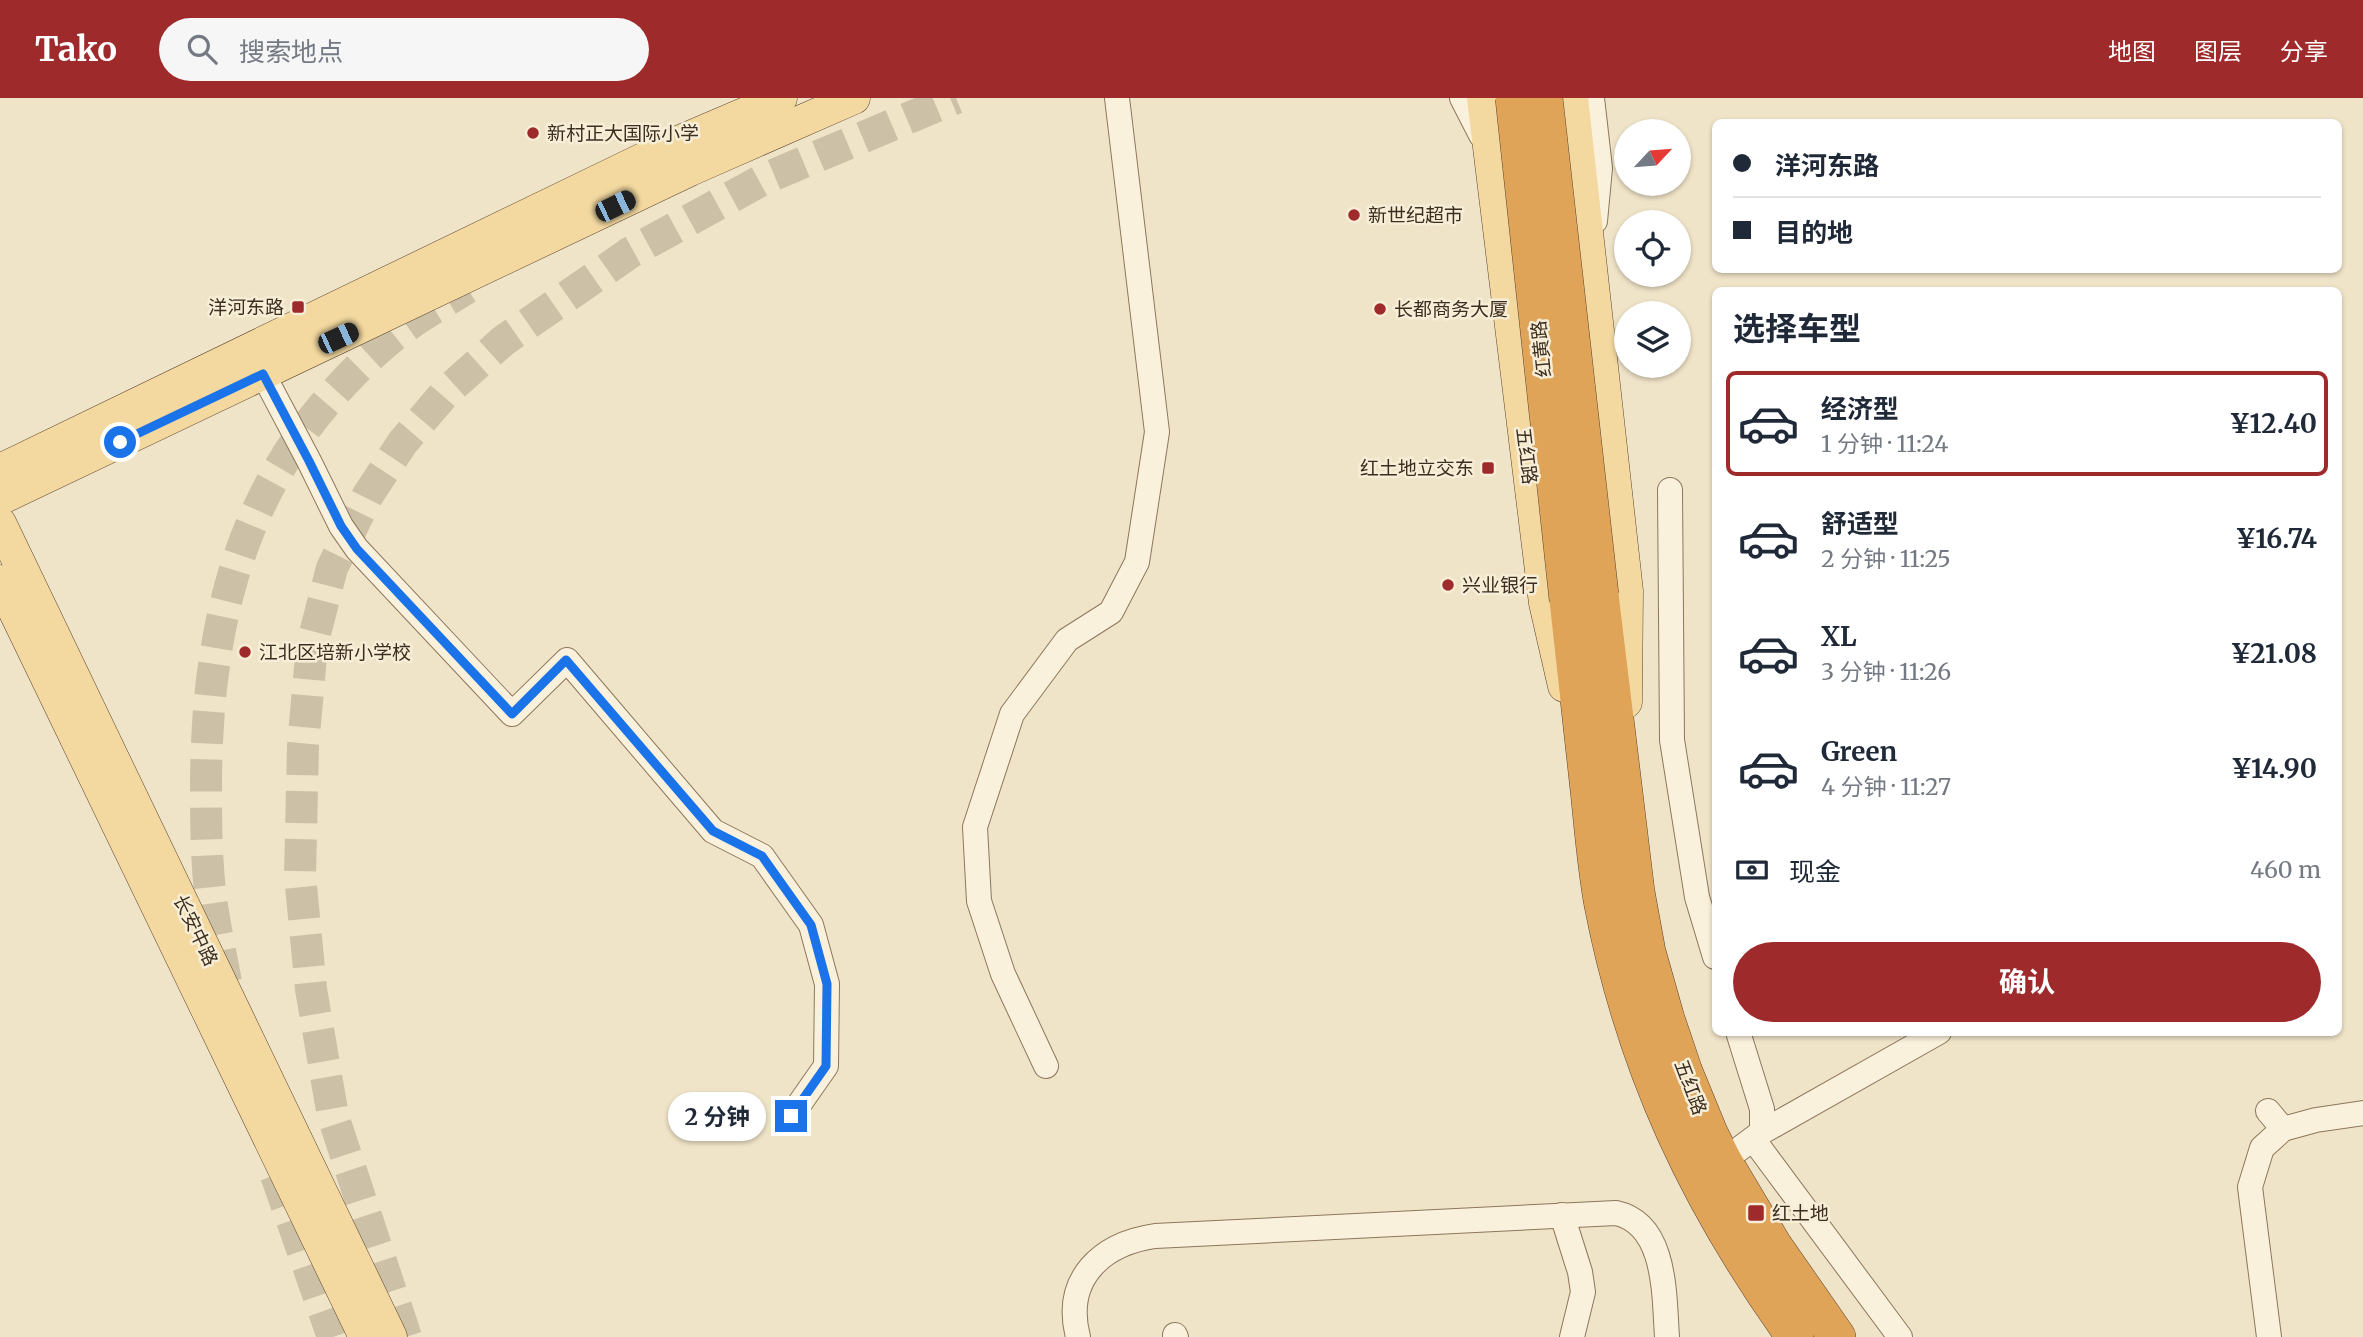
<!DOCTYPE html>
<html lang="zh">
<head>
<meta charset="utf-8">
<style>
	body { margin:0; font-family:Merriweather,"Noto Sans SC",serif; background:#f6f6f7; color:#1f2937; height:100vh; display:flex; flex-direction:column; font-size:26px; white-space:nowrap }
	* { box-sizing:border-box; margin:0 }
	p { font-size:23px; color:#747a83 }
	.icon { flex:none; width:38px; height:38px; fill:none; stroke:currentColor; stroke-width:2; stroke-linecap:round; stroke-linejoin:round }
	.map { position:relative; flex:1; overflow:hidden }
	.drawer { position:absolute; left:1712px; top:189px; width:630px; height:749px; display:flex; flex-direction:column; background:#fff; border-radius:10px; box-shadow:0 2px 5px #0004 }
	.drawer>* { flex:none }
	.guide { position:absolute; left:1712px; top:21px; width:630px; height:154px; border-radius:10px; box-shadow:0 2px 5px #0004; display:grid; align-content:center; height:154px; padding:0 21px; background:#fff }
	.needle { width:46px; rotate:64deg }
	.buttons { position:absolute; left:1614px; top:21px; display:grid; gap:14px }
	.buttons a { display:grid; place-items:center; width:77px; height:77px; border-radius:50%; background:#fff; box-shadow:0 2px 5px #0004; font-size:35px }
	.end { position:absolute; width:32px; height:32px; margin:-16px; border:9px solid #1a73e8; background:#fff; box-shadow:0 0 0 4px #fff }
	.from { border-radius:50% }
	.bubble { position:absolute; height:49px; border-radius:24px; background:#fff; box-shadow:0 2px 5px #0004; font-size:23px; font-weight:700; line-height:49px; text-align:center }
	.car { position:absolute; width:21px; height:42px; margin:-21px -10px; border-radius:9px; box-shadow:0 0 5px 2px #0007; background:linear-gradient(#222 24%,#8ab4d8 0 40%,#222 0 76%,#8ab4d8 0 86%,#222 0) }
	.guide b { display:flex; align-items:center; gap:24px; height:66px; font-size:26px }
	.guide b+b { border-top:2px solid #e0e1e3 }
	.guide i { width:18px; height:18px; background:#1f2937 }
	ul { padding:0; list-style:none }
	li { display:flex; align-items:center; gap:21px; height:105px; margin:0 14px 10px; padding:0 7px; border:4px solid transparent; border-radius:10px }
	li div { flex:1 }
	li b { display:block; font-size:26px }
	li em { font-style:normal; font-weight:700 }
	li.current { border-color:#9e2a2b }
	li>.icon { width:63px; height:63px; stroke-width:1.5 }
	h2 { padding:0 21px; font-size:32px; line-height:84px }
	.pay { display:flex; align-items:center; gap:18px; height:77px; padding:0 21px; font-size:26px }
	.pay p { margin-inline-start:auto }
	.button { display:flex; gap:14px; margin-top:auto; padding:14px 21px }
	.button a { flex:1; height:80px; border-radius:42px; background:#9e2a2b; color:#fff; font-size:28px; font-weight:700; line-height:80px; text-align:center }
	header { display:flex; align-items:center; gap:42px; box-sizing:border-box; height:98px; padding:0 35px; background:#9e2a2b; color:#fff }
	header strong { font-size:33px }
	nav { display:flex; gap:38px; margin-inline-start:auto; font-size:24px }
	.search { width:490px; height:63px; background:#f6f6f7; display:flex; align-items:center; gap:18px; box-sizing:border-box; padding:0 24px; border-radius:38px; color:#747a83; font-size:26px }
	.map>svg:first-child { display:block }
</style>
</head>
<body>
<header>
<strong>Tako</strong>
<div class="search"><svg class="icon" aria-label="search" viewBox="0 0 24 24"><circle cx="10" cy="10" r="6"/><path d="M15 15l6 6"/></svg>搜索地点</div>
<nav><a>地图</a><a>图层</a><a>分享</a></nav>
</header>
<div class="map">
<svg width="2363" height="1239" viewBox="0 0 2363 1239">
	<rect width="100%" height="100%" fill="#f0e4c8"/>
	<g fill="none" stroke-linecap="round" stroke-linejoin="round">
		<g stroke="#ccc0a6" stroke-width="32" stroke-dasharray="32 16" stroke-linecap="butt">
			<path d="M 226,884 C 221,857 215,829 211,801 C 206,762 206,723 206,684 C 207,538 236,402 338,291 C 356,271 378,250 400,233 C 421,217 445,204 467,190"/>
			<polyline points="276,1077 333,1239"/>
			<polyline points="406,1239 333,1018 311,891 300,778 303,648 312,547 332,470 368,397 403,344 446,294 503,243 631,154 764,81 956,0"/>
		</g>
		<g stroke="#8d765c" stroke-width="26">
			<g id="minor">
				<polyline points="1462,0 1481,37"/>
				<polyline points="1592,0 1600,70 1595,123"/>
				<polyline points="263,276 309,363 341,428 357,451 512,616 567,562 713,733 762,758 811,827 827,886 826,968 791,1018"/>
				<polyline points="1670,392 1672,642 1697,799 1715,859"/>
				<polyline points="1046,968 1003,876 979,803 975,729 1012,616 1067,542 1111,514 1137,464 1157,334 1117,0"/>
				<polyline points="2268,1013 2283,1031"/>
				<polyline points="1762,1034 1939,934"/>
				<polyline points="1753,1041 1900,1239"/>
				<polyline points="1723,1063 1762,1034 1762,1011 1738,934"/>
				<polyline points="1562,1117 1580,1174 1583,1194 1572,1239"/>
				<polyline points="1175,1237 1176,1239"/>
				<path d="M 1078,1239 C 1063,1181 1101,1146 1155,1138 L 1616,1115 C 1667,1126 1664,1198 1667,1239"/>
				<polyline points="2269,1239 2250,1089 2262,1050 2283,1031 2316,1022 2363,1015"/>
			</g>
		</g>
		<g stroke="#5b4430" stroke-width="33">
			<g id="major">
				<polyline points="1483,0 1545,505 1564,588"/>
				<polyline points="1572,0 1627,493 1626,604"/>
				<polyline points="0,372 676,45 781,0"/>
				<polyline points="0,401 690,72 854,0"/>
				<polyline points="0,425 391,1239"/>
				<polyline points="0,483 365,1239"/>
			</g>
		</g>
		<g stroke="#5b4430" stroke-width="38">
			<g id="highway">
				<polyline points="1600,497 1636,794 1647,854 1666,921 1684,974 1709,1035 1723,1063 1773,1147 1837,1239"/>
				<path d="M 1568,502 C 1575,565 1582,629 1589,692 C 1593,730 1596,770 1603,807 C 1635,971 1698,1104 1795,1239"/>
			</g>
		</g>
		<use href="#minor" stroke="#faf1dc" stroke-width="24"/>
		<use href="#major" stroke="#f3d9a0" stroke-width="32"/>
		<use href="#highway" stroke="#e0a458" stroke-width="37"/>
		<g stroke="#5b4430" stroke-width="38" stroke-linecap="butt">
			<g id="highway-bridge">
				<polyline points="1514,0 1568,502"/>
				<polyline points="1544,0 1600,497"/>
			</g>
		</g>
		<use href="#highway-bridge" stroke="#e0a458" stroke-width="37"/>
	</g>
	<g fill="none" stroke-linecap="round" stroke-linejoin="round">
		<polyline stroke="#1a73e8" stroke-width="9" points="120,344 263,276 309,363 341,428 357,451 512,616 566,562 713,733 762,758 811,827 827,886 826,968 791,1018"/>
	</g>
	<g fill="#9e2a2b" stroke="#f7eed8" stroke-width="2.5">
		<circle cx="533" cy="35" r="7"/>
		<circle cx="1354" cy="117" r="7"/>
		<rect x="291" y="202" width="14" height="14" rx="3.5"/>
		<circle cx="1380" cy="211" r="7"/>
		<rect x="1481" y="363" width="14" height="14" rx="3.5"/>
		<circle cx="1448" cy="487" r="7"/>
		<circle cx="245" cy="554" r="7"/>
		<rect x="1747" y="1106" width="18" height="18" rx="3.5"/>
	</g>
	<g text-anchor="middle" stroke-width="5" stroke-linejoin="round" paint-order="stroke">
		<g font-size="19" fill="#3d2e20" stroke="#f7eed8" text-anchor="start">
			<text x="547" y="42">新村正大国际小学</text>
			<text x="1368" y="124">新世纪超市</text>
			<text x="284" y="216" text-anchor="end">洋河东路</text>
			<text x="1394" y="218">长都商务大厦</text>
			<text x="1474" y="377" text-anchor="end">红土地立交东</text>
			<text x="1462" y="494">兴业银行</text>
			<text x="259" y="561">江北区培新小学校</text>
			<text x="1772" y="1122">红土地</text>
		</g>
		<g font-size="19" fill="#3d2e20" stroke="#f7eed8">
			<text transform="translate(1541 251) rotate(-96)" y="7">红黄路</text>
			<text transform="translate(1527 358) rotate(83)" y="7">五红路</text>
			<text transform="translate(196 832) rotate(64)" y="7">长安中路</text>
			<text transform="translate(1691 989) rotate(69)" y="7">五红路</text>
		</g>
	</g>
</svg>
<div class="buttons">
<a><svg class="needle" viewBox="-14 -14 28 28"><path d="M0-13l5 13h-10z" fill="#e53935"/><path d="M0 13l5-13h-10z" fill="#747a83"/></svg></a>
<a><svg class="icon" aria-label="locate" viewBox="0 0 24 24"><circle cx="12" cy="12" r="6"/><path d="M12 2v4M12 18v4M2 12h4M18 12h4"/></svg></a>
<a><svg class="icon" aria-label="layers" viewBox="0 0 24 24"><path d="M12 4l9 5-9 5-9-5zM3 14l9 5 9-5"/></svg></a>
</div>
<i class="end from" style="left:120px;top:344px"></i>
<i class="end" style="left:791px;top:1018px"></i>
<div class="bubble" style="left:668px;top:994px;width:98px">2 分钟</div>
<i class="car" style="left:615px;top:108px;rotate:64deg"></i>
<i class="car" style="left:338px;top:240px;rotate:65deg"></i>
<div class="guide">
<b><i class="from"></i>洋河东路</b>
<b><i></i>目的地</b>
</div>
<section class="drawer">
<h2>选择车型</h2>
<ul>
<li class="current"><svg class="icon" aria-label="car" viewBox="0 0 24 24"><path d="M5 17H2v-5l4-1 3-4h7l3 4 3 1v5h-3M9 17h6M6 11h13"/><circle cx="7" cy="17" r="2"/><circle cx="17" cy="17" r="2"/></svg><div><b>经济型</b><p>1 分钟 · 11:24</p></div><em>¥12.40</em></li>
<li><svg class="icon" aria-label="car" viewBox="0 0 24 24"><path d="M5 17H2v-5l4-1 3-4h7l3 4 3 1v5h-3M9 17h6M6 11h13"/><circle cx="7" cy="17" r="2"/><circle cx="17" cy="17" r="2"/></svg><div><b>舒适型</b><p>2 分钟 · 11:25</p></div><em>¥16.74</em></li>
<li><svg class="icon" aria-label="car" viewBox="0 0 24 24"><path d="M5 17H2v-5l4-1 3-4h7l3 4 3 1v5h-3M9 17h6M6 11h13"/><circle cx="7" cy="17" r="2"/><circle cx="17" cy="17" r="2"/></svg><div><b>XL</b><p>3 分钟 · 11:26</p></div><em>¥21.08</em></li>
<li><svg class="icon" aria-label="car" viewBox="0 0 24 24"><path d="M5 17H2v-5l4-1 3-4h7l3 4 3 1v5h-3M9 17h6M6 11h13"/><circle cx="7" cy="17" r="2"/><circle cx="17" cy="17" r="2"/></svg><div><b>Green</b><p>4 分钟 · 11:27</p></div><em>¥14.90</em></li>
</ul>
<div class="pay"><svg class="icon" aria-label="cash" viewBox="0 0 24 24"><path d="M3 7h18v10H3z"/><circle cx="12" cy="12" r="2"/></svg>现金<p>460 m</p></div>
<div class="button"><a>确认</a></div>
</section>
</div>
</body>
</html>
